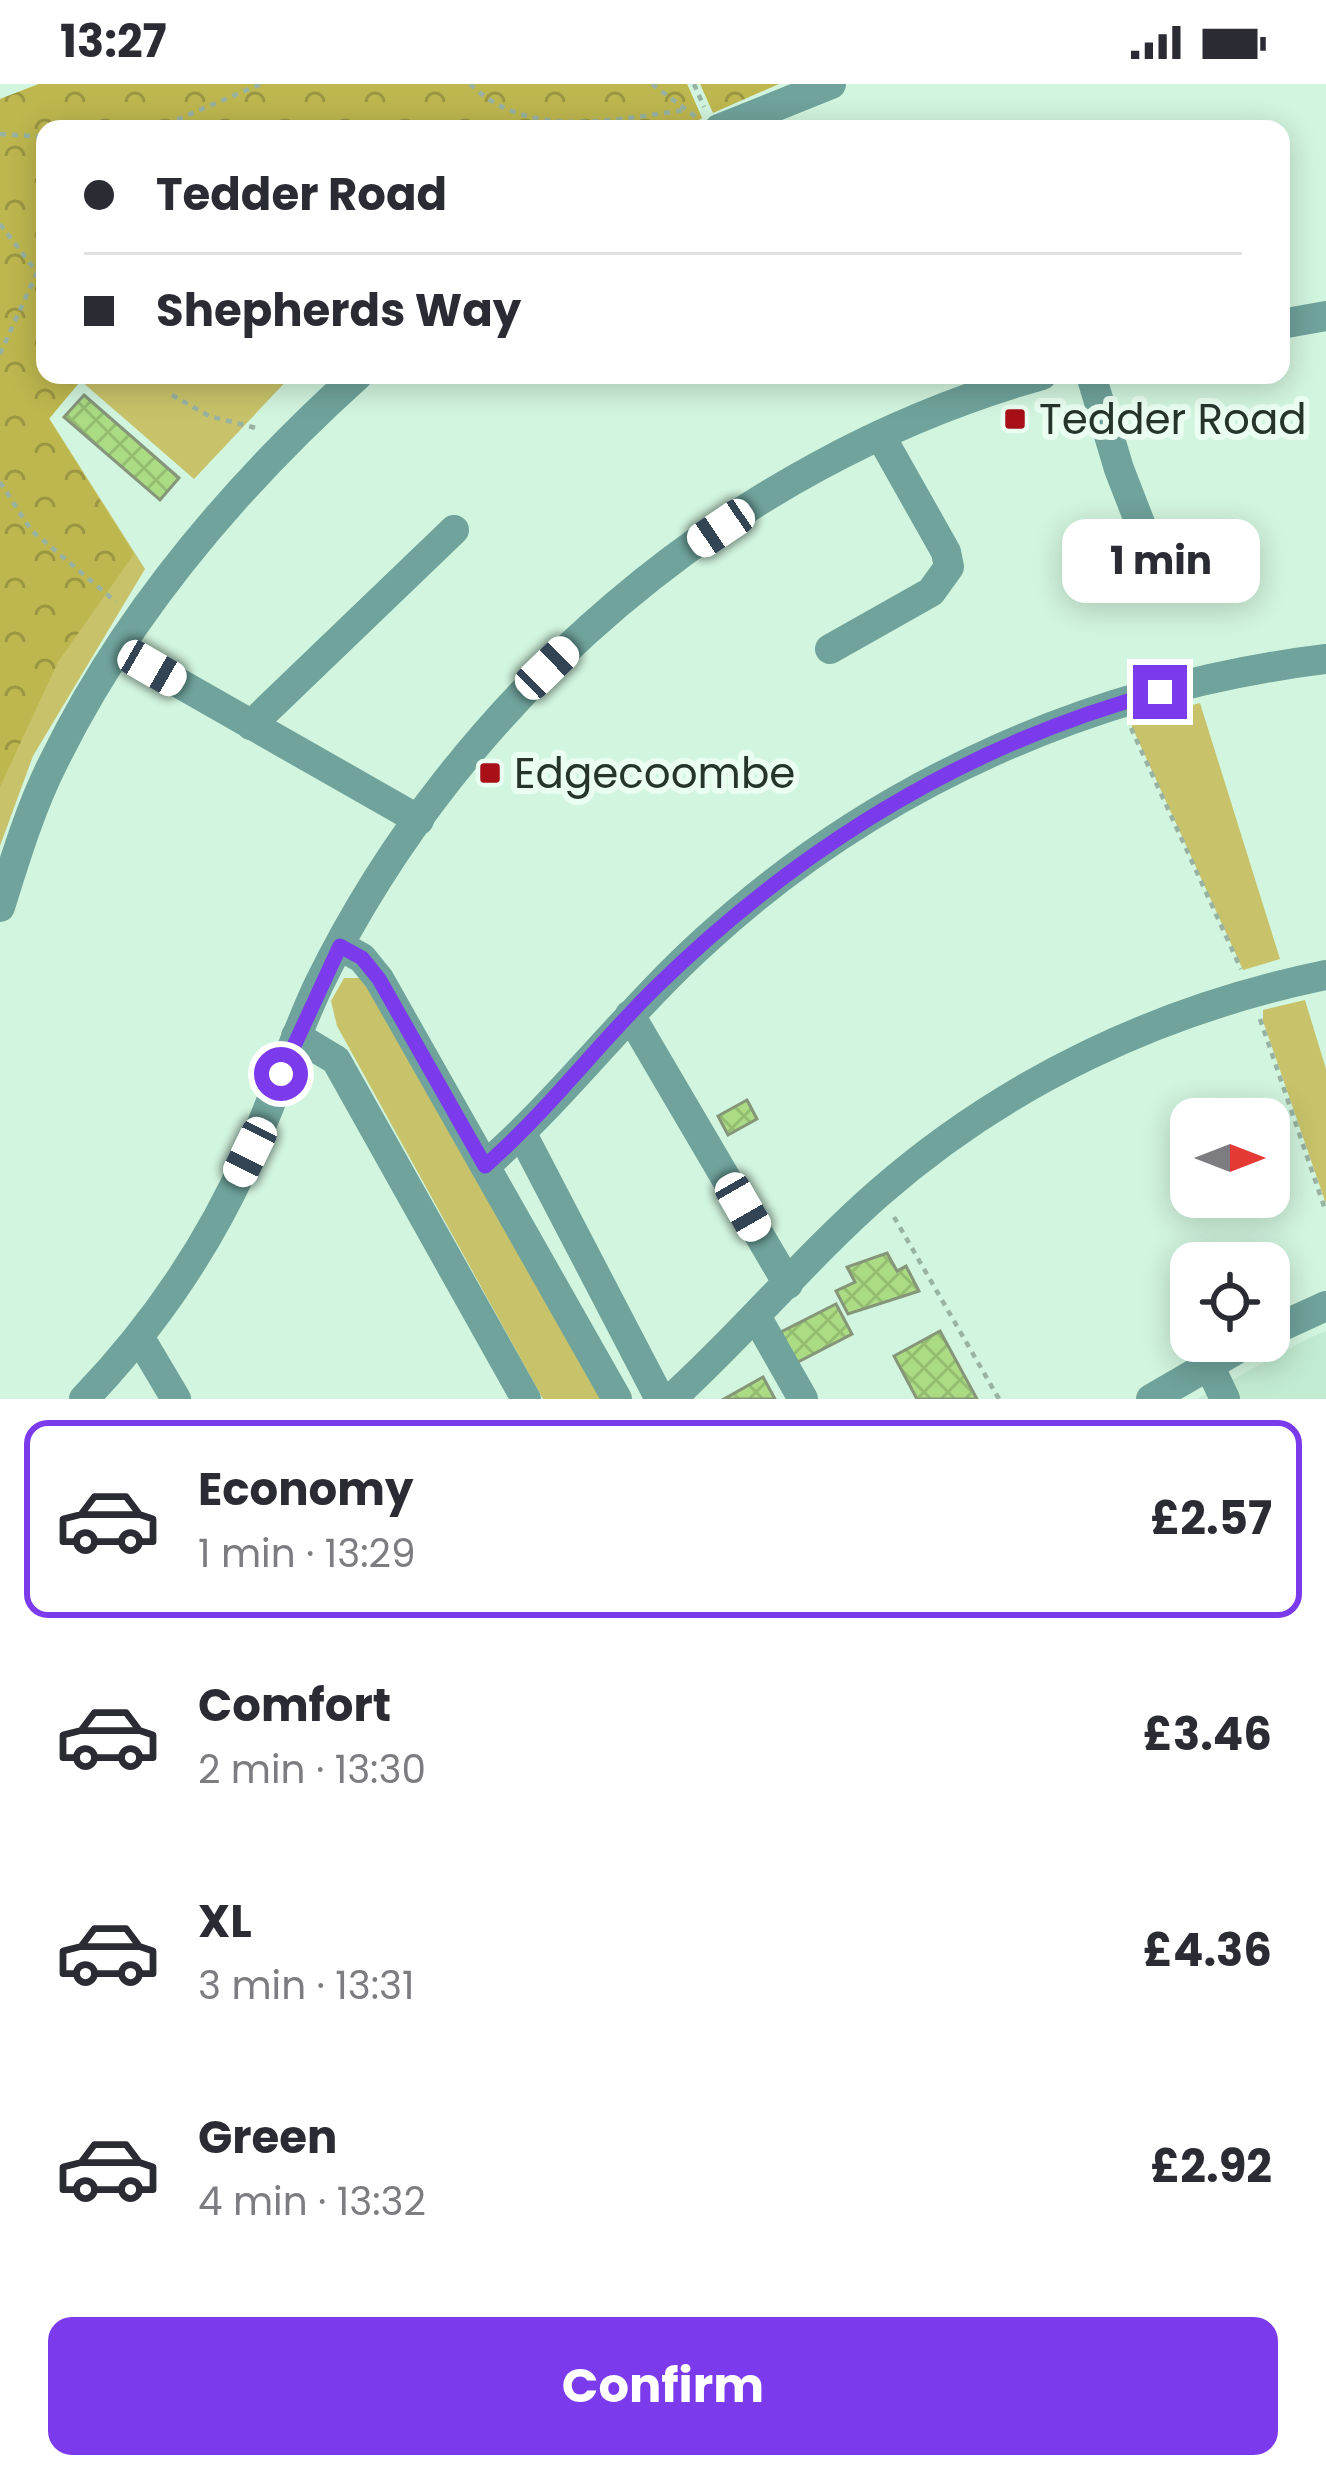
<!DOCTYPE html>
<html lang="en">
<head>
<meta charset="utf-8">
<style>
	body { margin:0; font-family:Poppins,sans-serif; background:#f2f2f3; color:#2b2b33; height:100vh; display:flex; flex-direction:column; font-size:45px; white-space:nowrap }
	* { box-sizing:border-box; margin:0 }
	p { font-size:39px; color:#7c7c81 }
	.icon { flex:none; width:66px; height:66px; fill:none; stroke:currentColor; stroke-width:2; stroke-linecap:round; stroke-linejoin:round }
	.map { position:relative; height:1315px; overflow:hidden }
	.details { display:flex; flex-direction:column; background:#fff; flex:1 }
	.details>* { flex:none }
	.guide { position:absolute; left:36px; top:36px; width:1254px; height:264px; border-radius:24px; box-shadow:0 6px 30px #0003; display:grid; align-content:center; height:264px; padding:0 48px; background:#fff }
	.needle { width:78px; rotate:90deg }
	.tools { position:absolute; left:1170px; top:1014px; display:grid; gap:24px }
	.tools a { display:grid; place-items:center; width:120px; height:120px; border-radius:24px; background:#fff; box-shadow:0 6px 30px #0003; font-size:60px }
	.end { position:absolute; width:54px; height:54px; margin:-27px; border:15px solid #7c3aed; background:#fff; box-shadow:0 0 0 6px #fff }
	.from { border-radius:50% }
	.bubble { position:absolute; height:84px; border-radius:24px; background:#fff; box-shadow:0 6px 30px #0003; font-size:39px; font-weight:700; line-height:84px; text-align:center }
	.car { position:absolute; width:36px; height:72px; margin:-36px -18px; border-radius:15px; box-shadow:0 0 9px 3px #0007; background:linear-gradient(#fff 24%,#345 0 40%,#fff 0 76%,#345 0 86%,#fff 0) }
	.guide b { display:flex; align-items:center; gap:42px; height:114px; font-size:45px }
	.guide b+b { border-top:3px solid #e1e1e2 }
	.guide i { width:30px; height:30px; background:#2b2b33 }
	ul { padding:21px 0 0; list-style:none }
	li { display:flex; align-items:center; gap:36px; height:198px; margin:0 24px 18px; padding:0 24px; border:6px solid transparent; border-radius:24px }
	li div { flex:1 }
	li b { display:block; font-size:45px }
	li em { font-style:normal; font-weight:700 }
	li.current { border-color:#7c3aed }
	li>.icon { width:108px; height:108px; stroke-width:1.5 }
	.action { display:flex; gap:24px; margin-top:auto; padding:24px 48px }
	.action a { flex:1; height:138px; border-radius:24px; background:#7c3aed; color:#fff; font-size:48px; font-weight:700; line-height:138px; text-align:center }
	.status { display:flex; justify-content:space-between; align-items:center; height:84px; padding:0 60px; background:#fff; direction:ltr }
	.status svg { height:33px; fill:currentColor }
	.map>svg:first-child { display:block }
</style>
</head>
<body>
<div class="status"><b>13:27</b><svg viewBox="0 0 49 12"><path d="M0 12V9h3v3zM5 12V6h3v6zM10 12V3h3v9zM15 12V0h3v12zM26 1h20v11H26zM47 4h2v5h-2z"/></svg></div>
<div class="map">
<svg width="1326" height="1315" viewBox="0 0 1326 1315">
	<defs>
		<pattern id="forest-crowns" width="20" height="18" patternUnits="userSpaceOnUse" patternTransform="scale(3)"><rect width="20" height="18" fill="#beb74f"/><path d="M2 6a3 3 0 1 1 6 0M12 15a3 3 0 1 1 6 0" fill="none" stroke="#9a9642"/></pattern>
		<pattern id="building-cross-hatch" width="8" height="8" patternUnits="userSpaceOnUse" patternTransform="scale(3)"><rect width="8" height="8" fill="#abdb83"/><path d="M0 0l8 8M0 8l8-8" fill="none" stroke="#93bd71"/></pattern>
	</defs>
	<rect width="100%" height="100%" fill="#d2f5df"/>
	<polygon fill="#c2ecd2" points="1326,1247 1326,1315 1197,1315 1307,1255"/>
	<g fill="#c8c36a">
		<polygon points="39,0 687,0 702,34 683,45 45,45 45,291 292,291 194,395 81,297 49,334 145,485 33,672 0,762 0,15"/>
		<polygon points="1200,619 1280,875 1243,886 1132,643 1132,638"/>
		<polygon points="344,894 363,894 607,1315 543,1315 337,942 331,917"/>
		<polygon points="1305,916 1326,985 1326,1120 1263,937 1263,926"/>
	</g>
	<g fill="url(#forest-crowns)">
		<polygon points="39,0 687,0 702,34 683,45 352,45 335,40 45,45 45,291 75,291 81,296 49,335 134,470 58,578 0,703 0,15"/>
		<polygon points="700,0 779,0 713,29"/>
	</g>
	<g fill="url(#building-cross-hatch)" stroke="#859679" stroke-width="3">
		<polygon points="84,311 179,394 160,416 64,333"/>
		<polygon points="747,1016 757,1035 728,1051 718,1032"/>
		<polygon points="887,1169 897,1187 906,1182 919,1207 848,1230 836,1207 855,1198 847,1183"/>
		<polygon points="836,1220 852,1250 796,1279 781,1248"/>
		<polygon points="940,1247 977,1315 917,1315 894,1272"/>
		<polygon points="763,1293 775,1315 724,1315"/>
	</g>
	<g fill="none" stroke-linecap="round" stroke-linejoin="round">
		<g stroke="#98b3a2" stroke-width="4.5" stroke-dasharray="6 6" stroke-linecap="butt">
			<path d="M 470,0 C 528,57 615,35 686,26"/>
			<polyline points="652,0 696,33"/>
			<polyline points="694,0 704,23"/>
			<polyline points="155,45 261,0"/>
			<polyline points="0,50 45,53"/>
			<polyline points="0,140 35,186"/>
			<polyline points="0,270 45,171"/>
			<polyline points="172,311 209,332 260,345"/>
			<polyline points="0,398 31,446 116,518"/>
			<polyline points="1131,644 1241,885"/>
			<polyline points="1260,935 1326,1128"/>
			<polyline points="894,1133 999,1315"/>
		</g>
		<g stroke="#6fa39b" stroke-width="30">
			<polyline points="719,45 831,0"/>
			<polyline points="1281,240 1326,232"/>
			<polyline points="1091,291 1119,385 1159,488"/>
			<polyline points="119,565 419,736"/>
			<polyline points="830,565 931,508 949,483 946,468 880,351"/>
			<polyline points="251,641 454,446"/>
			<path d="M 0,823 C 15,775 31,722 54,677 C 126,530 237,400 358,291"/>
			<polyline points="340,862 362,874 379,895 617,1315"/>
			<polyline points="630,931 788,1200"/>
			<polyline points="296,952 336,976 526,1315"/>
			<polyline points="522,1050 660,1315"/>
			<path d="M 485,1082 C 565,1012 628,926 707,855 C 879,698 1096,603 1326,575"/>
			<polyline points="757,1234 803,1315"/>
			<polyline points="1269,1248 1326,1222"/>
			<polyline points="141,1256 176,1315"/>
			<polyline points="1208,1279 1225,1315"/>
			<path d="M 84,1315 C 154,1242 209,1162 250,1068 C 275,1013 293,955 319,900 C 460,612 732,378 1042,291"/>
			<path d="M 671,1315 C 744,1249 806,1173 879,1109 C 1007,997 1161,925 1326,891"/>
			<polyline points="1151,1315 1251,1257"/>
		</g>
	</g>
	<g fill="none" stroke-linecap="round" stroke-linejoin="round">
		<path stroke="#7c3aed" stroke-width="15" d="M 281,990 L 340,862 L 362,874 L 379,895 L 485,1082 C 547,1028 596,962 655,904 C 798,764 965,660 1160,608"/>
	</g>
	<g fill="#a61016" stroke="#eafff1" stroke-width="4.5">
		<rect x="1003" y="323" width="24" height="24" rx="6"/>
		<rect x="478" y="677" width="24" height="24" rx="6"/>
	</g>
	<g text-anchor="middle" stroke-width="12" stroke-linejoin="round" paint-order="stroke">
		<g font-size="42" fill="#27342c" stroke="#eafff1" text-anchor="start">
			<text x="1039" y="350">Tedder Road</text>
			<text x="514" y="704">Edgecoombe</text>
		</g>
	</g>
</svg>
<div class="tools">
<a><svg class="needle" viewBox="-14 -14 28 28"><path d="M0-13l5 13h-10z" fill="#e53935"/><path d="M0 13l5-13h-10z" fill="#7c7c81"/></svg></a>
<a><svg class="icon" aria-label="locate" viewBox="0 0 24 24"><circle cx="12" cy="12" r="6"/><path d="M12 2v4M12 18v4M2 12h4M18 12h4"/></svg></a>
</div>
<i class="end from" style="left:281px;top:990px"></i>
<i class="end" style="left:1160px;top:608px"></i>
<div class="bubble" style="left:1062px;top:435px;width:198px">1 min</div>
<i class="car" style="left:721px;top:444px;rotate:236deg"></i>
<i class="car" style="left:152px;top:584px;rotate:120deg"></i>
<i class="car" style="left:547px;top:584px;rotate:46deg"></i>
<i class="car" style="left:250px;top:1068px;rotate:206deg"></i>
<i class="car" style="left:743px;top:1123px;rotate:150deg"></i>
<div class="guide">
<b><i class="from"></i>Tedder Road</b>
<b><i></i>Shepherds Way</b>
</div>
</div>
<section class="details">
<ul>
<li class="current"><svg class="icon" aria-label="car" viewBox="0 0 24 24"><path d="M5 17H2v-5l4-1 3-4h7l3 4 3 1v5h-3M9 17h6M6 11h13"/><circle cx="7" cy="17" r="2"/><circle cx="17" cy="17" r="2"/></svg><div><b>Economy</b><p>1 min · 13:29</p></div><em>£2.57</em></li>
<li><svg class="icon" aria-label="car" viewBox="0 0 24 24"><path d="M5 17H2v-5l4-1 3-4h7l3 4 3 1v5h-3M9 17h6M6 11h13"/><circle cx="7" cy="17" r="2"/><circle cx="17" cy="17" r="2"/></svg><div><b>Comfort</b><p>2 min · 13:30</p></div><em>£3.46</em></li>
<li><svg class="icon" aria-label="car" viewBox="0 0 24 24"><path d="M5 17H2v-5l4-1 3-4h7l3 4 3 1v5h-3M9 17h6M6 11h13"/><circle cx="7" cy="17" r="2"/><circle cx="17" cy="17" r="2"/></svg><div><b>XL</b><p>3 min · 13:31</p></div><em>£4.36</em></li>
<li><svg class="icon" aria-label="car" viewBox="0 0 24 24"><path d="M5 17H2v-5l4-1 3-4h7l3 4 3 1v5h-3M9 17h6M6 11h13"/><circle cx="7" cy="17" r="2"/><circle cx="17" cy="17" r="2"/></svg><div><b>Green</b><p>4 min · 13:32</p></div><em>£2.92</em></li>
</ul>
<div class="action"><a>Confirm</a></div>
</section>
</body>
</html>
